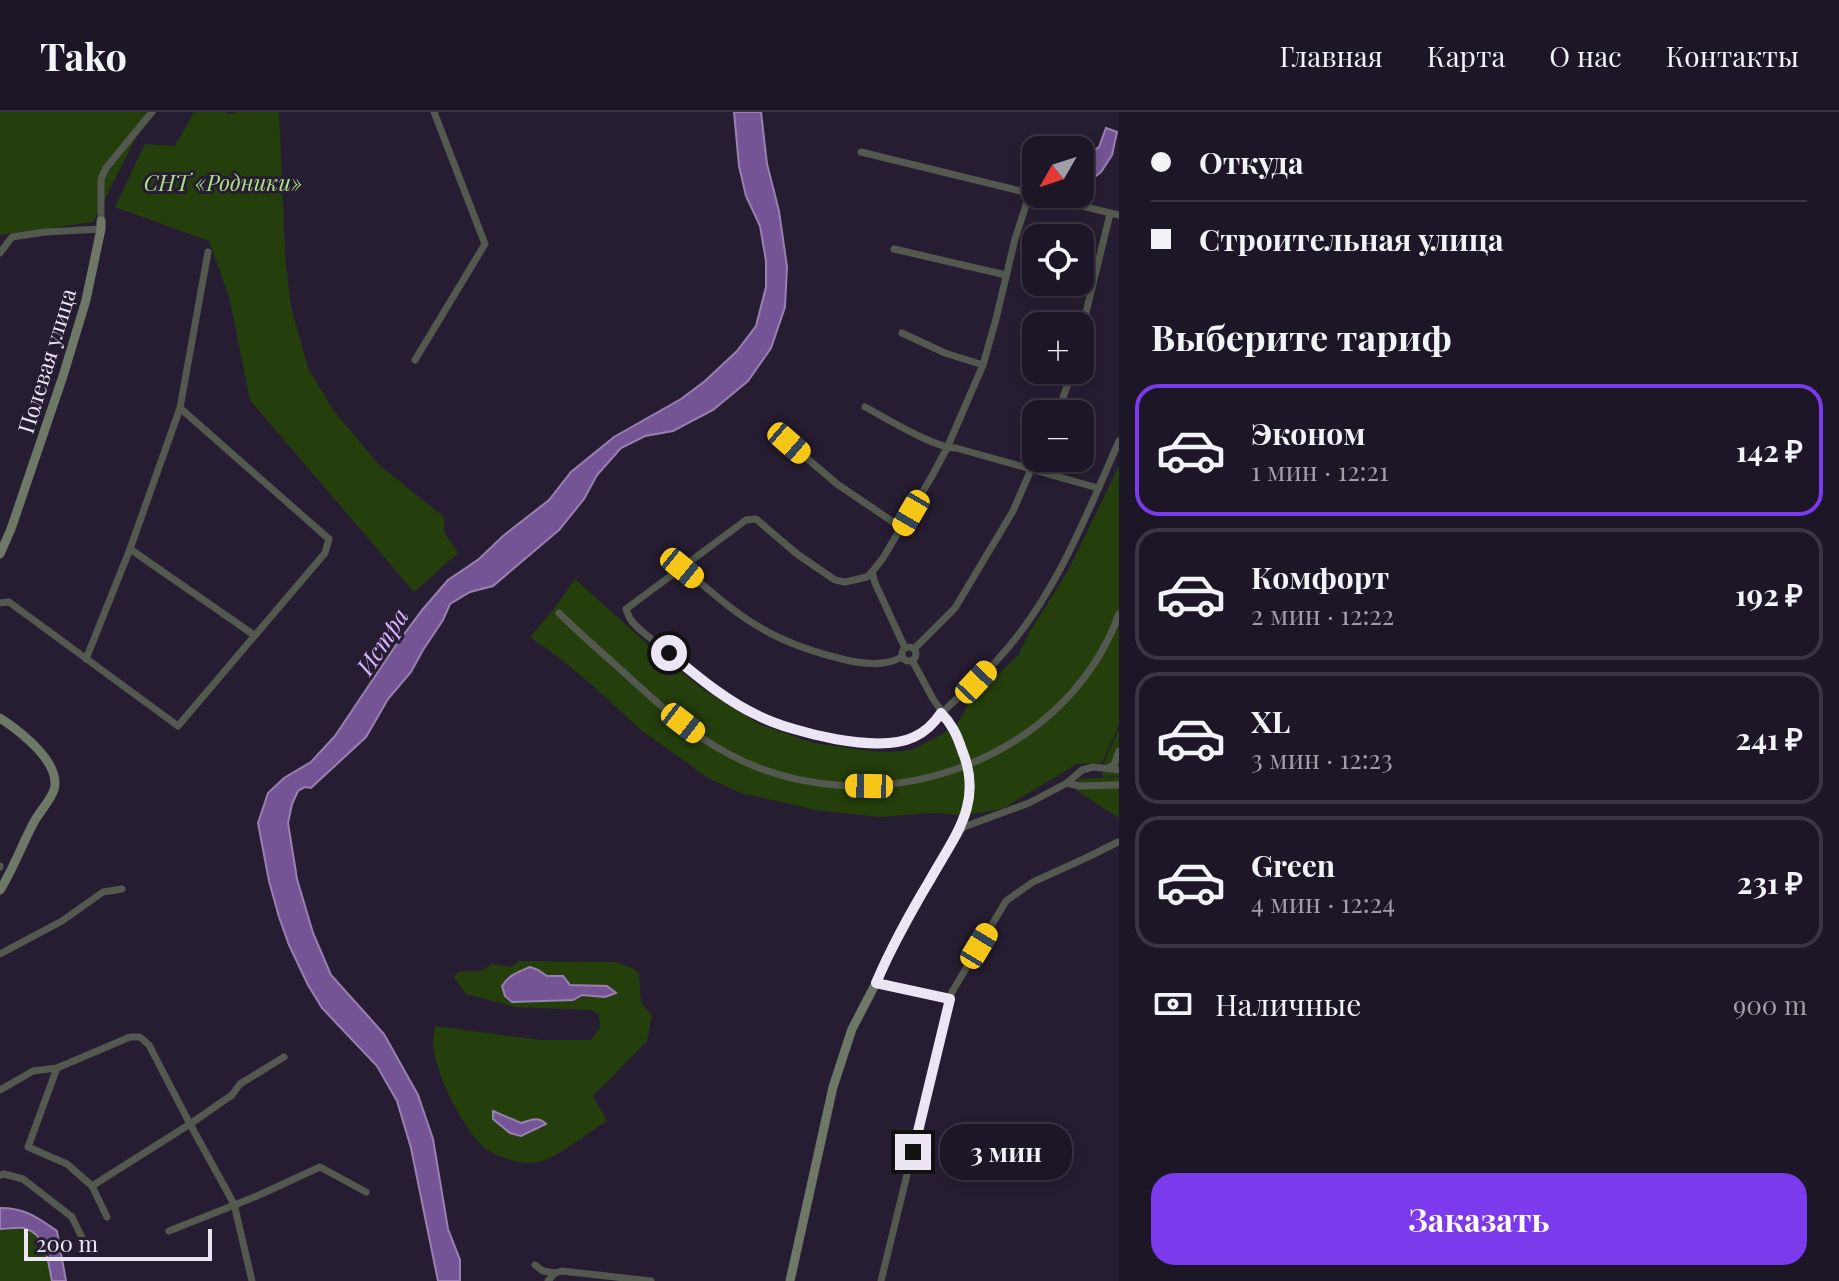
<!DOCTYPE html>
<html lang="ru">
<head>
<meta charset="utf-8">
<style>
	body { margin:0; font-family:"Playfair Display",serif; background:#2a2332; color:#f1f3f6; height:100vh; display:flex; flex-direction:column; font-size:30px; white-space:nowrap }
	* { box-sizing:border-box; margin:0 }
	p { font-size:26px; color:#a09fa7 }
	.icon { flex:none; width:44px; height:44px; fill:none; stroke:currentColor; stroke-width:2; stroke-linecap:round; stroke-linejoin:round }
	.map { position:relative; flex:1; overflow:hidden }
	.drawer { display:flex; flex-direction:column; background:#1d1626; width:720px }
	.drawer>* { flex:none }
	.top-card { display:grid; align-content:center; height:176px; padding:0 32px; background:#1d1626 }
	.needle { width:52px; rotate:231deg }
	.fabs { position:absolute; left:1022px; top:24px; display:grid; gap:16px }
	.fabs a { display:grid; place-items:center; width:72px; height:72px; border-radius:16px; background:#1d1626; box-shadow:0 4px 12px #0003,0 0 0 2px #3b3543; font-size:40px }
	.scale { position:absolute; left:24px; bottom:20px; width:188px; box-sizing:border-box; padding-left:8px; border:4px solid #ece6f4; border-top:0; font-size:22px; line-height:28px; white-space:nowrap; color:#ece6f4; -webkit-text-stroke:6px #271d32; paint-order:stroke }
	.end { position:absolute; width:36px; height:36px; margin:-18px; border:10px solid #ece6f4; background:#111; box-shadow:0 0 0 4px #111 }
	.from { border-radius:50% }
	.bubble { position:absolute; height:56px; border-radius:24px; background:#1d1626; box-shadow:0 4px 12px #0003,0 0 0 2px #3b3543; font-size:26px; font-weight:700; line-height:56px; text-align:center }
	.car { position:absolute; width:24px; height:48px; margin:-24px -12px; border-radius:10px; box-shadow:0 0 6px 2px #0007; background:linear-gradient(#f5c518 24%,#345 0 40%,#f5c518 0 76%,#345 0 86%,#f5c518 0) }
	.top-card b { display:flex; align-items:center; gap:28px; height:76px; font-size:30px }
	.top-card b+b { border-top:2px solid #3b3543 }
	.top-card i { width:20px; height:20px; background:#f1f3f6 }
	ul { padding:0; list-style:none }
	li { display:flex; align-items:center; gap:24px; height:132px; margin:0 16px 12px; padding:0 16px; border:4px solid #3b3543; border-radius:24px }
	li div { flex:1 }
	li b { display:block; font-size:30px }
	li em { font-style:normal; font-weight:700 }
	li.current { border-color:#7c3aed }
	li>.icon { width:72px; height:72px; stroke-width:1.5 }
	h2 { padding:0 32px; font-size:36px; line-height:96px }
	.pay { display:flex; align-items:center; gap:20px; height:88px; padding:0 32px; font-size:30px }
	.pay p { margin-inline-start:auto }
	.primary-button { display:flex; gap:16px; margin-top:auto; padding:16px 32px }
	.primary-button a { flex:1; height:92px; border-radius:24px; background:#7c3aed; color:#fff; font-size:32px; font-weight:700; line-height:92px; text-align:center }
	header { display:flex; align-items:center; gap:48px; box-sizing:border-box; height:112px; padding:0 40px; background:#1d1626; border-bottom:2px solid #3b3543 }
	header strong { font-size:38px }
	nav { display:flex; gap:44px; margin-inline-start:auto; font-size:28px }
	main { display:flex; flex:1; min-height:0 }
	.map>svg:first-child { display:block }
</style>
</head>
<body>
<header>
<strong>Tako</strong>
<nav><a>Главная</a><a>Карта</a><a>О нас</a><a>Контакты</a></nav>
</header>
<main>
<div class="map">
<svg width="1119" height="1169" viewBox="0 0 1119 1169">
	<rect width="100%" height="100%" fill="#271d32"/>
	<g fill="#253f0c">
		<polygon points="0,0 149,0 93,110 0,123"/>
		<polygon points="194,0 226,0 228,2 238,0 279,0 285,144 291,195 308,256 334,299 379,353 444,405 444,420 458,441 414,480 250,288 229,184 209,129 115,95 145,32 175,34"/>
		<polygon points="1119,354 1119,613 1102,651 1077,652 1002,697 967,703 930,701 880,705 815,698 741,681 708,666 641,618 592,573 557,544 530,525 553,498 575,467 655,539 704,578 759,612 813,631 870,639 891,640 912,638 941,623 958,611 968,592 1019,542 1030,519 1068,459"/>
		<polygon points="1119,617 1119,664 1102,665 1104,651"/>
		<polygon points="1119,665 1119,706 1076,678 1078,667"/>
		<path d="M 519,849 L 616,850 L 632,856 L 639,861 L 641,891 L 652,903 L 647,929 L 593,984 L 607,1009 C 588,1020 558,1046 538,1050 C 522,1053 498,1046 485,1036 C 463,1018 435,961 433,932 C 433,926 434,920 435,914 L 540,928 L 591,928 L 600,916 L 599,903 L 591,898 L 516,895 L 466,882 L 453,864 L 462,859 L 481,859 L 492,852 L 512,855 Z"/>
		<path d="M 0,1117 C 8,1117 20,1114 27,1117 C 47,1124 48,1151 52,1169 L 0,1169 Z"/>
	</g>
	<g fill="#745494" stroke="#9880b1" stroke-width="2">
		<polygon points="734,0 761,0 767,52 779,99 787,155 785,195 771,236 748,269 713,298 673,319 645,324 621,336 597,363 584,387 559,418 493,474 470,480 450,492 443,508 423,538 411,560 388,587 366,625 311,676 305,675 298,679 292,692 288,711 297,767 313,821 331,863 384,922 418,983 433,1027 448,1117 460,1148 460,1169 438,1169 411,1036 397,989 377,954 322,896 308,873 289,833 279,805 269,769 258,711 268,681 284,666 311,650 335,624 396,533 423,497 448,468 479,447 503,424 549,388 571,360 614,325 681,287 705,269 737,239 756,214 766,175 766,149 760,114 746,84 739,54"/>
		<polygon points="1106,16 1117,20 1112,43 1101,60 1096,64 1080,71 1080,47 1099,35"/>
		<path d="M 530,855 L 538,858 L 547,864 L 563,864 L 570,873 L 607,874 L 616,881 L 605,885 L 582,883 L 573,888 L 512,890 L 505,884 L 502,874 C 509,863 518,860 530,855 Z"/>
		<path d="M 493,999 L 521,1011 C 531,1008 538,1004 546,1012 L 521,1024 L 510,1021 L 493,1007 Z"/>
		<path d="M 0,1096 C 25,1096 37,1105 57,1119 L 66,1169 L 52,1169 C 48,1151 47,1124 27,1117 C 20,1114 8,1117 0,1117 Z"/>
	</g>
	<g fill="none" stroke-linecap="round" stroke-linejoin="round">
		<g stroke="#53594f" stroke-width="7">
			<polyline points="861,40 1119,103"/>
			<path d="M 1030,81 L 1015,127 L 996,207 L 983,253 L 947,336 L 932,364 L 883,446 L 872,460 L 867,465 L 845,470 L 835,468 L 797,442 L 756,407 L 746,408 L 626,497 C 627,499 629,506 631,508 C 637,517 649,525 658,532 C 684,554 711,576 741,594 C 779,616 823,629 868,630 C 883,630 901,632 915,624 C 930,617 939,603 951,592 C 971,575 990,557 1007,537 C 1058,477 1088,400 1119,329"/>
			<polyline points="101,109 101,67 106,56 152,0"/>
			<polyline points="894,137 1006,163"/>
			<polyline points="0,141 12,125 45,120 101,117"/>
			<polyline points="902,221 945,241 983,253"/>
			<polyline points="1080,225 1110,102"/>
			<polyline points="415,248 485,132 434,0"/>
			<path d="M 865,295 C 886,306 934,336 956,336 L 1098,376"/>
			<polyline points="1057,302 1073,258"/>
			<polyline points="789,331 837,372 902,416"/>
			<polyline points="130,437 254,523"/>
			<path d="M 682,456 C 708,476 732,500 761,516 C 786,531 814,540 842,547 C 862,552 884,555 902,545"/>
			<polyline points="872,460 875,471 905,536"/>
			<polyline points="0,491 9,490 178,614 325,441 329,427 180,296"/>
			<path d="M 559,501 C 582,524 607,545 631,567 C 661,594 691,622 727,641 C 866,718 1063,655 1119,502"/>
			<circle cx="909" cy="542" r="7"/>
			<polyline points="914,537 955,496 1013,399 1036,346"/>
			<polyline points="86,547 130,437 180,296 208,140"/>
			<polyline points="912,548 933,587 952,613 969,653 970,684 961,716"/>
			<polyline points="1108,656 1114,653 1119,639"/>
			<polyline points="1067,671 1079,674 1119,673"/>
			<polyline points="961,716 1029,691 1067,671 1082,658 1093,655 1119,658"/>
			<polyline points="0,754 0,755"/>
			<polyline points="0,842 62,809 103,780 122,777"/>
			<polyline points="876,871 950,887 952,880 1006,789 1033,770 1088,745 1118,730"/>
			<polyline points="57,956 130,925 140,925 149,933 190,1012 234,1092 252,1169"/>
			<polyline points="0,978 33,959 57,956 28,1035 67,1052 92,1074 107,1105"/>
			<polyline points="0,1063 4,1062 23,1067 72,1105 87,1136"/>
			<polyline points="92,1074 190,1012 232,983 240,972 284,945"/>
			<polyline points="169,1119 257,1084 320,1055 366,1080"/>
			<polyline points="535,1153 543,1159 555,1161"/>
			<polyline points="548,1169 555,1161 562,1159 651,1169"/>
			<polyline points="881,1169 950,887"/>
		</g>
		<g stroke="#6e7867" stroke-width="9">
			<polyline points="0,442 11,417 63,264 86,188 101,117 101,109"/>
			<path d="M 0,606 C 20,619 62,651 54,678 C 50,689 40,699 34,710 C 22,732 14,756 0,778"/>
			<polyline points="790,1169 833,975 852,917 876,871 885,850 929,769 961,716"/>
		</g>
	</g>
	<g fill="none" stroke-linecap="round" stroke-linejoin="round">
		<path stroke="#ece6f4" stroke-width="10" d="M 669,541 C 697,564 726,589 759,604 C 794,621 878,642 914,625 C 925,620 935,610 941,601 C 952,612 957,623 962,638 C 984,691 955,723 930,768 C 910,801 891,836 876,871 L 950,887 L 913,1040"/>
	</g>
	<g text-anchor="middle" stroke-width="6" stroke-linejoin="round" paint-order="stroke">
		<g font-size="22" font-style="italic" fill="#ace284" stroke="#271d32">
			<text x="223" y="79">СНТ «Родники»</text>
		</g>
		<g font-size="22" fill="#ece6f4" stroke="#271d32">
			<text transform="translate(47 249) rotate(-73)" y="8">Полевая улица</text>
		</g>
		<g font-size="24" font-style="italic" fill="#d7b3fd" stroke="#271d32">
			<text transform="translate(383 530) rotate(-57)" y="8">Истра</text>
		</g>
	</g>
</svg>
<div class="fabs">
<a><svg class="needle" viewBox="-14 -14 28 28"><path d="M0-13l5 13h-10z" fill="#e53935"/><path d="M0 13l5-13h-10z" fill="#a09fa7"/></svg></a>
<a><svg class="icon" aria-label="locate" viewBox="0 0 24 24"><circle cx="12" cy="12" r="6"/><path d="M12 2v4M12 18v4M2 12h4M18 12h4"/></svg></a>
<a>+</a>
<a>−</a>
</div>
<div class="scale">200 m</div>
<i class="end from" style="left:669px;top:541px"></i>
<i class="end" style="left:913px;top:1040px"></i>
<div class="bubble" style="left:940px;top:1012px;width:132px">3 мин</div>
<i class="car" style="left:789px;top:331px;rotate:131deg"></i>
<i class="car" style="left:911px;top:401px;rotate:210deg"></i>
<i class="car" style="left:682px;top:456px;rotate:129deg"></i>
<i class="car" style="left:976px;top:570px;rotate:43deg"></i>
<i class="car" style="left:683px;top:611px;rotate:128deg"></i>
<i class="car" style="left:869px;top:674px;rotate:271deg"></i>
<i class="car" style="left:979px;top:834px;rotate:31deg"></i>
</div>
<section class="drawer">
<div class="top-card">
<b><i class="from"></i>Откуда</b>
<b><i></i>Строительная улица</b>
</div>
<h2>Выберите тариф</h2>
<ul>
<li class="current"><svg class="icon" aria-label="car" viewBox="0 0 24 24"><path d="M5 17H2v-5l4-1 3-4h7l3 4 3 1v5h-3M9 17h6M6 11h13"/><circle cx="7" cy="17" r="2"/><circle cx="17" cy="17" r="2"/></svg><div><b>Эконом</b><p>1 мин · 12:21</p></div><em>142 ₽</em></li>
<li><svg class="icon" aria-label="car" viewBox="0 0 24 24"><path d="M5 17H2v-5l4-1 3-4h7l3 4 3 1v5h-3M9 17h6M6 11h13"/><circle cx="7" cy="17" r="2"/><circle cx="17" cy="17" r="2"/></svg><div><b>Комфорт</b><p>2 мин · 12:22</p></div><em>192 ₽</em></li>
<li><svg class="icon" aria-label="car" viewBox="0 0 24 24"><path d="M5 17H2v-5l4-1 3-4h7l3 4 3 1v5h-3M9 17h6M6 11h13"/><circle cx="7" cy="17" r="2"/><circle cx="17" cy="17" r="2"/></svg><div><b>XL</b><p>3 мин · 12:23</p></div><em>241 ₽</em></li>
<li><svg class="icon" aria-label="car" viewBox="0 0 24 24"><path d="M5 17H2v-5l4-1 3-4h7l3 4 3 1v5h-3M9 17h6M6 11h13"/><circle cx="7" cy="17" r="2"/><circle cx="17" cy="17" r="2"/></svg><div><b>Green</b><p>4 мин · 12:24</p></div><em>231 ₽</em></li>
</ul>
<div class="pay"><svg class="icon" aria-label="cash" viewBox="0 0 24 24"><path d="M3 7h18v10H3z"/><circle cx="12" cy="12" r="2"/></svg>Наличные<p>900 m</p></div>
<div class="primary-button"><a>Заказать</a></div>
</section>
</main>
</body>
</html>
